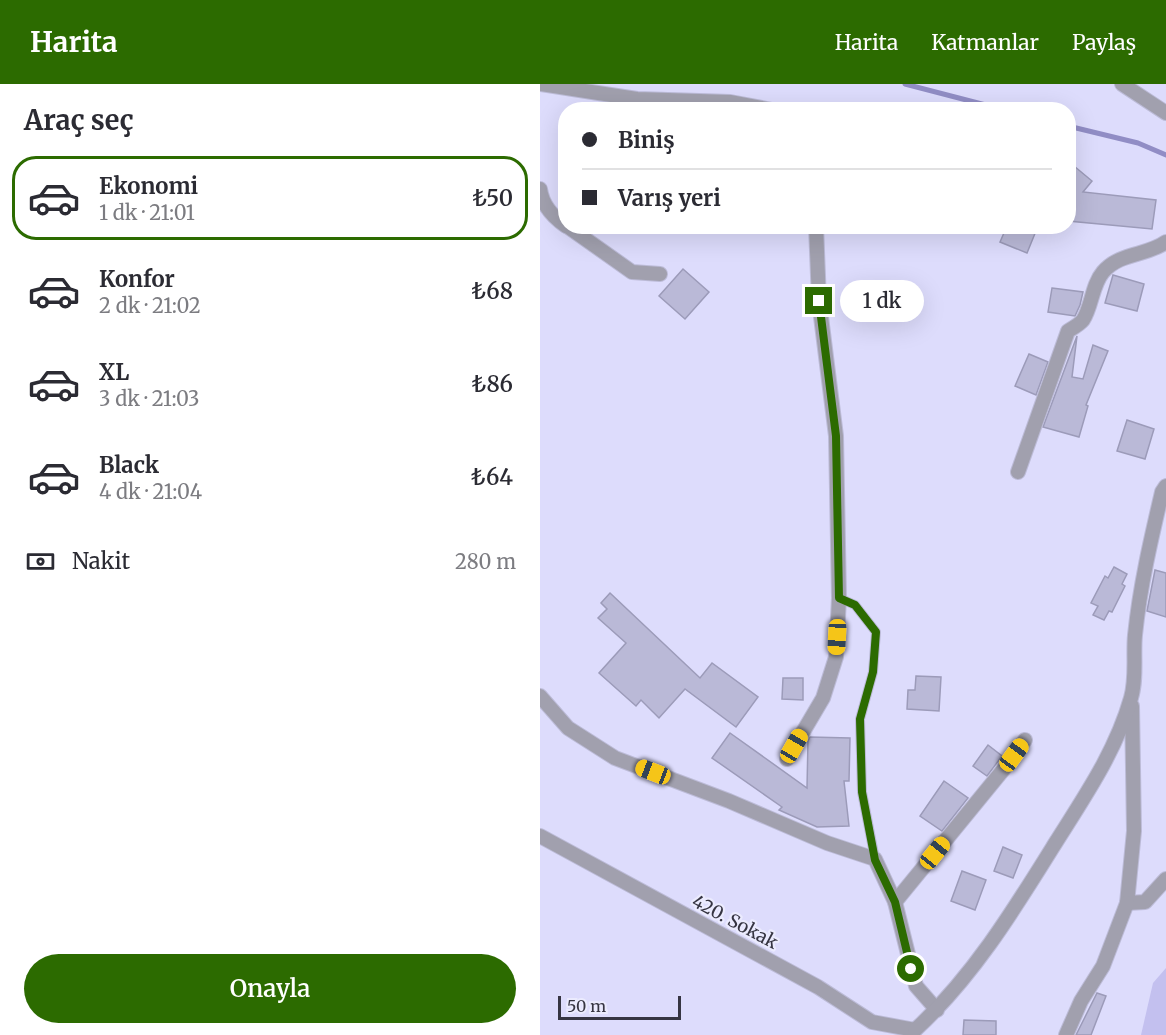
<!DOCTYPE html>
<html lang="tr">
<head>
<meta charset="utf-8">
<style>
	body { margin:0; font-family:Merriweather,serif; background:#f7f7f7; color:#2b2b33; height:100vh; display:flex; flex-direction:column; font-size:22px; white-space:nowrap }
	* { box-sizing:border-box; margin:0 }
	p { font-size:20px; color:#7c7c81 }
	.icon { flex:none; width:33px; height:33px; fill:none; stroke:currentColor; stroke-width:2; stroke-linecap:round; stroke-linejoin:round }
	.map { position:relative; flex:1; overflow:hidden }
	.panel { display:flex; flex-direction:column; background:#fff; width:540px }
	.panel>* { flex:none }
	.top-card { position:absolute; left:18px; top:18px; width:518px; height:132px; border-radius:24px; box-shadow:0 6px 24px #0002; display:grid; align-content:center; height:132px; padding:0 24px; background:#fff }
	.scale { position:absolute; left:18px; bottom:15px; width:123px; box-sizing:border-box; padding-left:6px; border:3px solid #363542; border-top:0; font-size:16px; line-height:21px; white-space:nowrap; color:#363542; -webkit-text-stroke:4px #ebebfe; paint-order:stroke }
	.end { position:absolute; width:27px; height:27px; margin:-14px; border:8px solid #2c6b00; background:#fff; box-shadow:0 0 0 3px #fff }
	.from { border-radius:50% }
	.bubble { position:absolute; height:42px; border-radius:21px; background:#fff; box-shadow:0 6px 24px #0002; font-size:20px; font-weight:600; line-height:42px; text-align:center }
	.car { position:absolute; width:18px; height:36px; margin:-18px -9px; border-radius:8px; box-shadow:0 0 4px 2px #0007; background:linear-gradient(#f5c518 24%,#345 0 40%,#f5c518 0 76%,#345 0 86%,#f5c518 0) }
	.top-card b { display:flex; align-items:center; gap:21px; height:57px; font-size:22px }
	.top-card b+b { border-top:2px solid #e1e1e2 }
	.top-card i { width:15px; height:15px; background:#2b2b33 }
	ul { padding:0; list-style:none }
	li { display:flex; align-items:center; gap:18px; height:84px; margin:0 12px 9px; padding:0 12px; border:3px solid transparent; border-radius:24px }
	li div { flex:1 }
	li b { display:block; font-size:22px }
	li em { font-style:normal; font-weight:600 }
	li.on { border-color:#2c6b00 }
	li>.icon { width:54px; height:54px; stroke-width:1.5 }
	h2 { padding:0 24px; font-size:27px; line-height:72px }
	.pay { display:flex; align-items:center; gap:15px; height:66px; padding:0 24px; font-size:22px }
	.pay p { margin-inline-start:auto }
	.primary-button { display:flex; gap:12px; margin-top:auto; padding:12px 24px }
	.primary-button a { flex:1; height:69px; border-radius:36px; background:#2c6b00; color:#fff; font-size:24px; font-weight:600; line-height:69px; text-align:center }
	header { display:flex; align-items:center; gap:36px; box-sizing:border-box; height:84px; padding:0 30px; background:#2c6b00; color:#fff }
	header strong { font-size:28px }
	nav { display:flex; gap:33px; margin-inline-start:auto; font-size:21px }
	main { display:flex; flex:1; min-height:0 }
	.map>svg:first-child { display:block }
</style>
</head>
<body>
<header>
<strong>Harita</strong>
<nav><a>Harita</a><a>Katmanlar</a><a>Paylaş</a></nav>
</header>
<main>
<section class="panel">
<h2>Araç seç</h2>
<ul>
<li class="on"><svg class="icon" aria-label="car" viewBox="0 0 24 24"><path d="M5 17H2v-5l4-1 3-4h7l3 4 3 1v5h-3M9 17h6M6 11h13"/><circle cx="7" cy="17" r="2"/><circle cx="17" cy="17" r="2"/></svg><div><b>Ekonomi</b><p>1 dk · 21:01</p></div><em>₺50</em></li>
<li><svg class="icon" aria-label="car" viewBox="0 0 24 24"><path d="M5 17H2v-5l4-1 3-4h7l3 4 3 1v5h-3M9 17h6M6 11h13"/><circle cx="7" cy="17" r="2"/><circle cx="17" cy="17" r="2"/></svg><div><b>Konfor</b><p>2 dk · 21:02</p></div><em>₺68</em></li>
<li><svg class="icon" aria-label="car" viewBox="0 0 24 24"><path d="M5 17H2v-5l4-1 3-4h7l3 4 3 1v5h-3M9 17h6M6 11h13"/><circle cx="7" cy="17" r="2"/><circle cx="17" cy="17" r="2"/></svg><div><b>XL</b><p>3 dk · 21:03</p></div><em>₺86</em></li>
<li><svg class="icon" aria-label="car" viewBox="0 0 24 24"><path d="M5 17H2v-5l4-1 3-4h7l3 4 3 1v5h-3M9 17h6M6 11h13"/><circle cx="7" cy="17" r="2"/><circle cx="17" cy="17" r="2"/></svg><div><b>Black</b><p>4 dk · 21:04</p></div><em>₺64</em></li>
</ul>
<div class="pay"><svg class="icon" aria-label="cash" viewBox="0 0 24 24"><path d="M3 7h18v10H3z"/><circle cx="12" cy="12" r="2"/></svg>Nakit<p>280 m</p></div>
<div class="primary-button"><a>Onayla</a></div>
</section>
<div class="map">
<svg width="626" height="951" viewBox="0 0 626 951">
	<rect width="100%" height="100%" fill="#dddcfc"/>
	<polygon fill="#c3c0ef" points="626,884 626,951 601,951 613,899"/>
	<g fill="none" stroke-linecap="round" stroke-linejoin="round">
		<g stroke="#918dc5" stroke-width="5">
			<polyline points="365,0 465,26"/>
			<polyline points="528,42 598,59 626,71"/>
		</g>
	</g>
	<g fill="#bab9d7" stroke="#9c9bb9" stroke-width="1.5">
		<polygon points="528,77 552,97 543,108 616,116 612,145 528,137"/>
		<polygon points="467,142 498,142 487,169 460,158"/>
		<polygon points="143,185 169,208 145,235 119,212"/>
		<polygon points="573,191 604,200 597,227 565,219"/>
		<polygon points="512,204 543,208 540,221 535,232 508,228"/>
		<polygon points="537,252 532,293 543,295 553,261 568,267 546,321 548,322 539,353 503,343"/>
		<polygon points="489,270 508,278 496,311 475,302"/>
		<polygon points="587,336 614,345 605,375 577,367"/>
		<polygon points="574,483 587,490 582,500 585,502 572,528 569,527 564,536 553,531 558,522 551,519 565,492 568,494"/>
		<polygon points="615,486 626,489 626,533 607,527"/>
		<polygon points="70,509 160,594 172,579 218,613 196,643 145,605 119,634 101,616 96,622 59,589 86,559 58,534 67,525 61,519"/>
		<polygon points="376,592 401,593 399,627 367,625 368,606 375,606"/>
		<polygon points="243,594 263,594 263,616 242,615"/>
		<polygon points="190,649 267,704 268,657 270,653 310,654 309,697 304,697 309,742 277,743 239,726 242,723 172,674"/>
		<polygon points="448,661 462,672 447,692 433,682"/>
		<polygon points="404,697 428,714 402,747 380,732"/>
		<polygon points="463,763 482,771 473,794 454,787"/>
		<polygon points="422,787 446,796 435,826 411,817"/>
		<polygon points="557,909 566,912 551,951 536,951"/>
		<polygon points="424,936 456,937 456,951 423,951"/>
	</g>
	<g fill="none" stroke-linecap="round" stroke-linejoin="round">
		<g stroke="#bcbbd7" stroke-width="10">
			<polyline id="service" points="299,514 315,521 336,548 333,588 320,635 322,708 335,775"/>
		</g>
		<g stroke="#bcbbd7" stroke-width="16">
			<g id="minor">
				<polyline points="0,0 97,15 190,18 232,26"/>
				<polyline points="582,0 626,29"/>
				<path d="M 0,105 C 2,120 13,133 26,142"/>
				<polyline points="27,142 92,188 120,190"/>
				<path d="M 478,388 L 528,247 C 533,244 540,240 543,236 C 552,222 552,201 563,188 C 580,168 607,172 626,158"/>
				<polyline points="0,612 28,644 75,674 189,717 287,759 335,775 355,818 376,902 397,926"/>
				<polyline points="592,622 594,747 587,819 605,818 626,795"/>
				<polyline points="247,675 283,614 296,573 299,514 296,352 279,217 276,142"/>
				<polyline points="0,752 278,903 332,938 375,946"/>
				<polyline points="355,818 463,686 485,656"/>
				<path d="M 375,946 C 433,893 475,824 516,758 C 545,712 576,667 591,614 C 597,594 593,571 595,551 C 600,502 611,455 622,408 L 626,402"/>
				<polyline points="526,951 541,917 563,882 587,819"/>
			</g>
		</g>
		<use href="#service" stroke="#a1a0ae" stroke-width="7"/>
		<use href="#minor" stroke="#a1a0ae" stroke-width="14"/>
	</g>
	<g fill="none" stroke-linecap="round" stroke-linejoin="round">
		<polyline stroke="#2c6b00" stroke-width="8" points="279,217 296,352 299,514 315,521 336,548 333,588 320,635 322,708 335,776 355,818 371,885"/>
	</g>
	<g text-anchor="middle" stroke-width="4.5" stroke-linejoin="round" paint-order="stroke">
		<g font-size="18" fill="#363542" stroke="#ebebfe">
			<text transform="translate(195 838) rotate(28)" y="6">420. Sokak</text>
		</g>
	</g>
</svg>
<div class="scale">50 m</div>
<i class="end from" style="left:371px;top:885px"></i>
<i class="end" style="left:279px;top:217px"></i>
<div class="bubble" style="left:300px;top:196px;width:84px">1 dk</div>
<i class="car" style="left:297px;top:553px;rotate:183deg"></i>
<i class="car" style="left:254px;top:662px;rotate:30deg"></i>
<i class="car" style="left:474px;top:671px;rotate:36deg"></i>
<i class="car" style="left:113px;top:688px;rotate:291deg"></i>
<i class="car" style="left:395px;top:769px;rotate:39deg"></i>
<div class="top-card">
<b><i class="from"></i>Biniş</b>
<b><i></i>Varış yeri</b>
</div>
</div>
</main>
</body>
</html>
